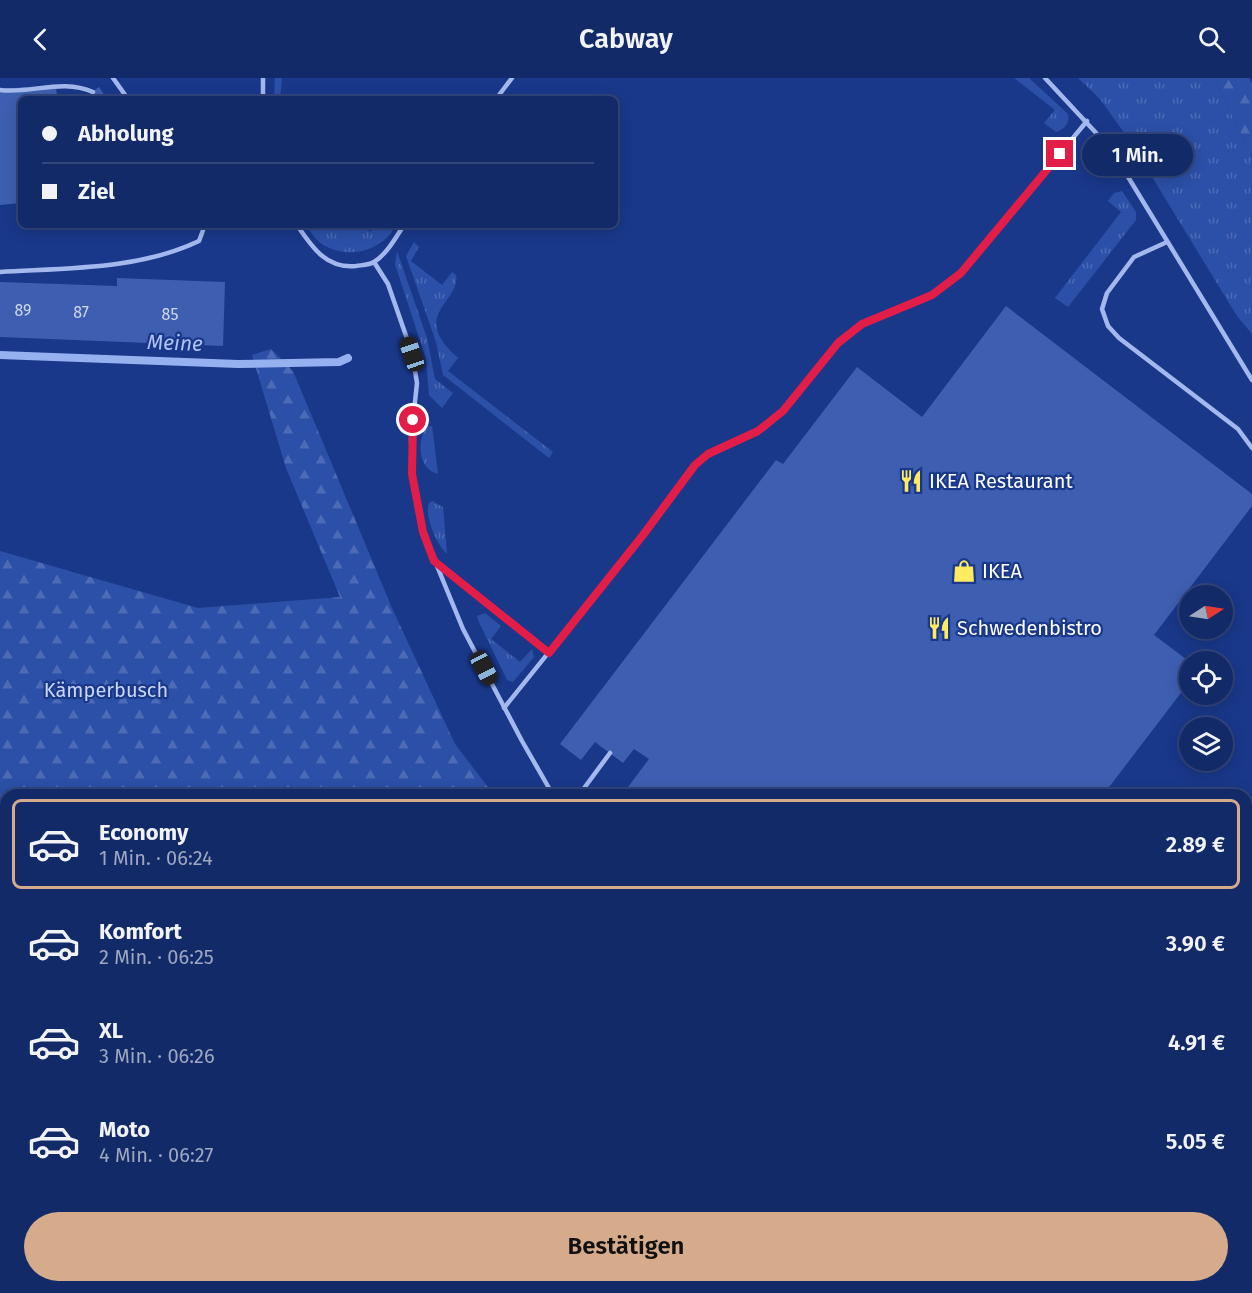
<!DOCTYPE html>
<html lang="de">
<head>
<meta charset="utf-8">
<style>
	body { margin:0; font-family:"Fira Sans",sans-serif; background:#1c326e; color:#f1f3f6; height:100vh; display:flex; flex-direction:column; font-size:22px; white-space:nowrap }
	* { box-sizing:border-box; margin:0 }
	p { font-size:20px; color:#9da7c0 }
	.icon { flex:none; width:33px; height:33px; fill:none; stroke:currentColor; stroke-width:2; stroke-linecap:round; stroke-linejoin:round }
	.map { position:relative; flex:1; overflow:hidden }
	.drawer { position:absolute; left:0px; top:711px; width:1252px; height:504px; display:flex; flex-direction:column; background:#132a68; border-radius:18px 18px 0 0; box-shadow:0 3px 15px #0003,0 0 0 2px #32467c }
	.drawer>* { flex:none }
	.banner { position:absolute; left:18px; top:18px; width:600px; height:132px; border-radius:9px; box-shadow:0 3px 15px #0003,0 0 0 2px #32467c; display:grid; align-content:center; height:132px; padding:0 24px; background:#132a68 }
	.needle { width:39px; rotate:78deg }
	.tools { position:absolute; left:1179px; top:507px; display:grid; gap:12px }
	.tools a { display:grid; place-items:center; width:54px; height:54px; border-radius:50%; background:#132a68; box-shadow:0 3px 15px #0003,0 0 0 2px #32467c; font-size:30px }
	.end { position:absolute; width:27px; height:27px; margin:-14px; border:8px solid #e11d48; background:#fff; box-shadow:0 0 0 3px #fff }
	.from { border-radius:50% }
	.bubble { position:absolute; height:42px; border-radius:21px; background:#132a68; box-shadow:0 3px 15px #0003,0 0 0 2px #32467c; font-size:20px; font-weight:600; line-height:42px; text-align:center }
	.car { position:absolute; width:18px; height:36px; margin:-18px -9px; border-radius:8px; box-shadow:0 0 4px 2px #0007; background:linear-gradient(#222 24%,#8ab4d8 0 40%,#222 0 76%,#8ab4d8 0 86%,#222 0) }
	.banner b { display:flex; align-items:center; gap:21px; height:57px; font-size:22px }
	.banner b+b { border-top:2px solid #32467c }
	.banner i { width:15px; height:15px; background:#f1f3f6 }
	ul { padding:10px 0 0; list-style:none }
	li { display:flex; align-items:center; gap:18px; height:90px; margin:0 12px 9px; padding:0 12px; border:3px solid transparent; border-radius:9px }
	li div { flex:1 }
	li b { display:block; font-size:22px }
	li em { font-style:normal; font-weight:600 }
	li.active { border-color:#d6ab8b }
	li>.icon { width:54px; height:54px; stroke-width:1.5 }
	.button { display:flex; gap:12px; margin-top:auto; padding:12px 24px }
	.button a { flex:1; height:69px; border-radius:36px; background:#d6ab8b; color:#111; font-size:24px; font-weight:600; line-height:69px; text-align:center }
	header { display:flex; justify-content:space-between; align-items:center; height:78px; padding:0 24px; background:#132a68; font-size:27px; font-weight:600 }
	.map>svg:first-child { display:block }
</style>
</head>
<body>
<header><svg class="icon" aria-label="back" viewBox="0 0 24 24"><path d="M15 5l-7 7 7 7"/></svg>Cabway<svg class="icon" aria-label="search" viewBox="0 0 24 24"><circle cx="10" cy="10" r="6"/><path d="M15 15l6 6"/></svg></header>
<div class="map">
<svg width="1252" height="1215" viewBox="0 0 1252 1215">
	<defs>
		<pattern id="grass-tufts" width="24" height="20" patternUnits="userSpaceOnUse" patternTransform="scale(1.5)"><rect width="24" height="20" fill="#2c50a8"/><path d="M3 7l-1-3M5 7V3M7 7l1-3M15 17l-1-3M17 17v-4M19 17l1-3" fill="none" stroke="#4c6ab5"/></pattern>
		<pattern id="forest-firs" width="22" height="20" patternUnits="userSpaceOnUse" patternTransform="scale(1.5)"><rect width="22" height="20" fill="#2c50a8"/><path d="M5 1l3.5 6h-7zM16 11l3.5 6h-7z" fill="#4c6ab5"/></pattern>
	</defs>
	<rect width="100%" height="100%" fill="#19388a"/>
	<g fill="url(#grass-tufts)">
		<polygon points="275,0 282,0 280,21 274,21"/>
		<path d="M 1014,0 L 1029,0 L 1068,36 C 1070,45 1065,51 1056,54 L 1044,45 L 1055,32 Z"/>
		<polygon points="1078,0 1214,0 1252,78 1252,256 1237,238 1130,63 1100,21"/>
		<polygon points="1122,113 1136,134 1136,142 1068,229 1055,220 1121,134 1108,123 1114,115"/>
		<path d="M 306,147 L 361,147 L 370,154 L 376,147 L 390,147 L 392,154 C 377,173 349,181 325,168 C 317,164 311,154 306,147 Z"/>
		<path d="M 414,164 L 419,169 L 411,183 L 442,207 L 452,194 L 456,197 C 461,224 408,236 458,280 L 448,293 L 553,374 L 549,380 L 443,297 L 436,264 L 406,178 Z"/>
		<polygon points="397,173 427,260 435,301 453,315 442,330 429,317 426,281 395,186"/>
		<path d="M 432,348 L 438,396 C 418,391 417,364 426,349 Z"/>
		<path d="M 432,423 L 443,429 L 447,476 C 437,467 424,438 429,425 Z"/>
		<polygon points="485,535 501,548 491,561 520,584 532,571 534,579 513,604 507,602 478,542 477,538"/>
		<polygon points="1252,918 1252,1179 1247,1180 1246,925"/>
	</g>
	<g fill="url(#forest-firs)">
		<polygon points="1214,0 1249,0 1252,5 1252,78"/>
		<polygon points="271,271 293,293 392,530 455,666 494,717 6,717 6,911 0,905 0,473 198,530 340,519 286,390 252,277"/>
		<polygon points="152,1209 1139,1209 1131,1215 154,1215"/>
	</g>
	<g fill="none" stroke-linecap="round" stroke-linejoin="round">
		<polyline stroke="#96b1f0" stroke-width="8" points="0,277 238,286 339,284 348,280"/>
	</g>
	<g fill="#3e5fb1">
		<polygon points="56,7 57,21 21,21 21,125 0,127 0,11"/>
		<polygon points="99,9 107,21 83,21"/>
		<polygon points="117,200 225,204 223,268 0,259 0,204 117,208"/>
		<polygon points="1006,228 1252,416 1252,428 1154,557 1190,584 1190,603 1103,717 622,717 649,681 634,671 623,685 595,664 581,682 560,666 776,382 783,386 857,289 922,339"/>
		<polygon points="6,1068 6,1209 100,1209 103,1215 0,1215 0,1071"/>
	</g>
	<g fill="none" stroke-linecap="round" stroke-linejoin="round">
		<g stroke="#a3b9ed" stroke-width="4.5">
			<polyline points="113,0 128,21"/>
			<polyline points="1045,0 1111,71 1252,302"/>
			<path d="M 0,12 C 32,16 62,0 93,14"/>
			<polyline points="263,21 263,0"/>
			<polyline points="496,21 512,0"/>
			<path d="M 297,147 C 312,169 326,191 356,188 C 362,187 369,187 374,184 C 387,176 396,159 404,147"/>
			<polyline points="1167,164 1134,179 1107,215 1102,231 1108,248 1119,260 1238,351 1252,370"/>
			<polyline points="374,184 388,206 412,275 417,305 411,361 412,396 423,454 463,551 522,663 553,717"/>
			<path d="M 0,194 C 66,190 138,192 199,163 L 205,147"/>
			<polyline points="436,484 549,575"/>
			<polyline points="504,630 643,457 695,387 708,376 758,353 783,333 838,265 862,246 932,217 961,195 1087,43"/>
			<polyline points="579,717 610,675"/>
			<polyline points="1246,864 1252,857"/>
		</g>
		<g stroke="#a3b9ed" stroke-width="6">
			<polyline points="1246,1202 1252,1200"/>
			<polyline points="1189,1215 1215,1209"/>
		</g>
	</g>
	<g fill="none" stroke-linecap="round" stroke-linejoin="round">
		<polyline stroke="#e11d48" stroke-width="8" points="413,342 412,396 423,454 434,483 549,575 643,457 695,387 708,376 758,353 783,333 838,265 862,246 932,217 961,195 1060,76"/>
	</g>
	<defs>
		<g id="restaurant-bare" transform="scale(1.8)"><path d="M-5-6h1v4h1v-4h1v4h1v-4h1v5L-1.5 .5V6h-2V.5L-5-1ZM5-6V6H3V1.5H1.5Q1.5-4 5-6Z" fill="#ffeb5f" stroke="#19388a" stroke-width="2.5" paint-order="stroke"/></g>
		<g id="shop-bare" transform="scale(1.8)"><path d="M-5-2.5h2.3a2.7 3.5 0 0 1 5.4 0H5L5.5 6h-11ZM-1.5-2.5h3a1.5 2.3 0 0 0-3 0Z" fill="#ffeb5f" stroke="#19388a" stroke-width="2.5" paint-order="stroke"/></g>
	</defs>
	<g fill-rule="evenodd">
		<use href="#restaurant-bare" x="911" y="403"/>
		<use href="#shop-bare" x="964" y="493"/>
		<use href="#restaurant-bare" x="939" y="550"/>
	</g>
	<g text-anchor="middle" stroke-width="4.5" stroke-linejoin="round" paint-order="stroke">
		<g font-size="16" fill="#cfd7ec">
			<text x="23" y="238">89</text>
			<text x="81" y="240">87</text>
			<text x="170" y="242">85</text>
		</g>
		<g font-size="20" fill="#fff" stroke="#19388a" text-anchor="start">
			<text x="929" y="410">IKEA Restaurant</text>
			<text x="982" y="500">IKEA</text>
			<text x="957" y="557">Schwedenbistro</text>
		</g>
		<g font-size="20" fill="#c9d7fa" stroke="#19388a">
			<text x="106" y="619">Kämperbusch</text>
		</g>
		<g font-size="21" font-style="italic" fill="#afc3f5" stroke="#19388a">
			<text transform="translate(175 265) rotate(2)" y="7">Meine</text>
		</g>
	</g>
</svg>
<div class="tools">
<a><svg class="needle" viewBox="-14 -14 28 28"><path d="M0-13l5 13h-10z" fill="#e53935"/><path d="M0 13l5-13h-10z" fill="#9da7c0"/></svg></a>
<a><svg class="icon" aria-label="locate" viewBox="0 0 24 24"><circle cx="12" cy="12" r="6"/><path d="M12 2v4M12 18v4M2 12h4M18 12h4"/></svg></a>
<a><svg class="icon" aria-label="layers" viewBox="0 0 24 24"><path d="M12 4l9 5-9 5-9-5zM3 14l9 5 9-5"/></svg></a>
</div>
<i class="end from" style="left:413px;top:342px"></i>
<i class="end" style="left:1060px;top:76px"></i>
<div class="bubble" style="left:1082px;top:56px;width:111px">1 Min.</div>
<i class="car" style="left:412px;top:276px;rotate:341deg"></i>
<i class="car" style="left:484px;top:590px;rotate:152deg"></i>
<div class="banner">
<b><i class="from"></i>Abholung</b>
<b><i></i>Ziel</b>
</div>
<section class="drawer">
<ul>
<li class="active"><svg class="icon" aria-label="car" viewBox="0 0 24 24"><path d="M5 17H2v-5l4-1 3-4h7l3 4 3 1v5h-3M9 17h6M6 11h13"/><circle cx="7" cy="17" r="2"/><circle cx="17" cy="17" r="2"/></svg><div><b>Economy</b><p>1 Min. · 06:24</p></div><em>2.89 €</em></li>
<li><svg class="icon" aria-label="car" viewBox="0 0 24 24"><path d="M5 17H2v-5l4-1 3-4h7l3 4 3 1v5h-3M9 17h6M6 11h13"/><circle cx="7" cy="17" r="2"/><circle cx="17" cy="17" r="2"/></svg><div><b>Komfort</b><p>2 Min. · 06:25</p></div><em>3.90 €</em></li>
<li><svg class="icon" aria-label="car" viewBox="0 0 24 24"><path d="M5 17H2v-5l4-1 3-4h7l3 4 3 1v5h-3M9 17h6M6 11h13"/><circle cx="7" cy="17" r="2"/><circle cx="17" cy="17" r="2"/></svg><div><b>XL</b><p>3 Min. · 06:26</p></div><em>4.91 €</em></li>
<li><svg class="icon" aria-label="car" viewBox="0 0 24 24"><path d="M5 17H2v-5l4-1 3-4h7l3 4 3 1v5h-3M9 17h6M6 11h13"/><circle cx="7" cy="17" r="2"/><circle cx="17" cy="17" r="2"/></svg><div><b>Moto</b><p>4 Min. · 06:27</p></div><em>5.05 €</em></li>
</ul>
<div class="button"><a>Bestätigen</a></div>
</section>
</div>
</body>
</html>
